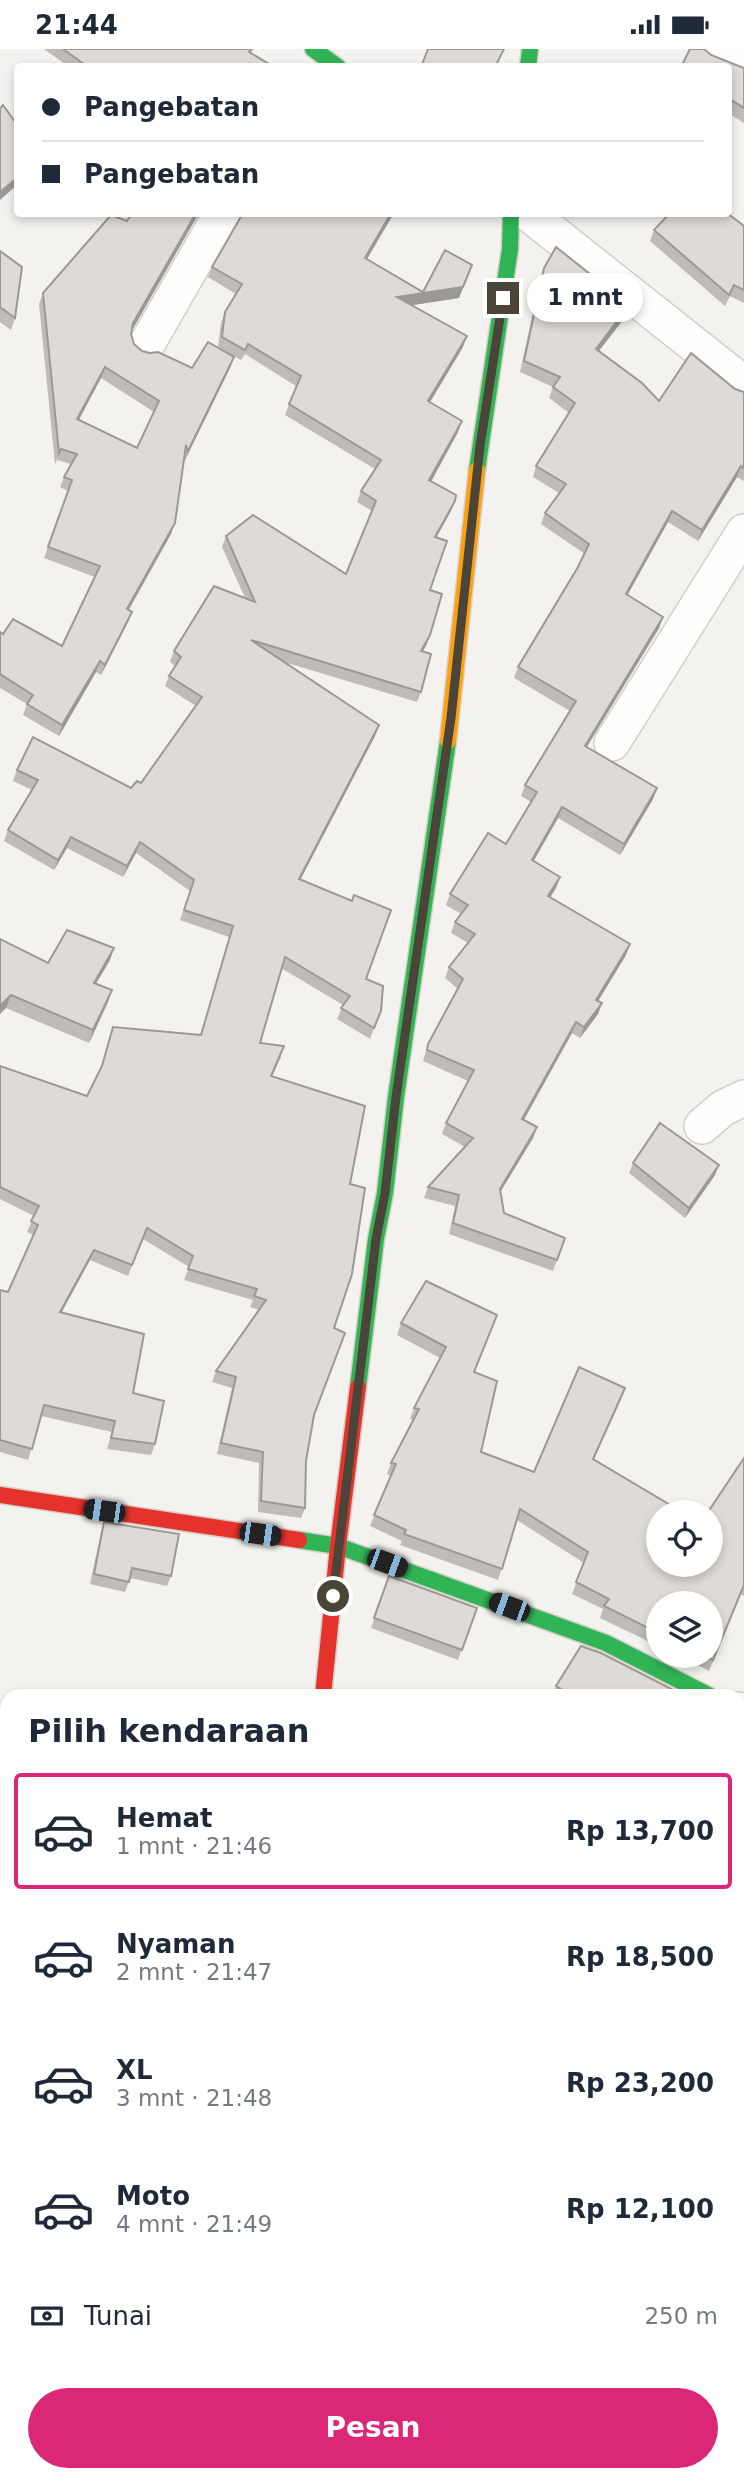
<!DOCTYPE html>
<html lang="id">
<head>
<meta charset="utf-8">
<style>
	body { margin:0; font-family:"DejaVu Sans",sans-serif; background:#f2f2f3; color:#1f2937; height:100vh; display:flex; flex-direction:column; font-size:26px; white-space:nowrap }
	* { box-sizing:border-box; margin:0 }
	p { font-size:23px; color:#747a83 }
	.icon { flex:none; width:38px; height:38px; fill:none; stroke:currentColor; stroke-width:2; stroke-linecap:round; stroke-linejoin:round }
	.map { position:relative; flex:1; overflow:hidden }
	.details { position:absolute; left:0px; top:1640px; width:746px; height:793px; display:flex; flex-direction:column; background:#fff; border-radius:21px 21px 0 0; box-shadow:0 4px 10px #0003 }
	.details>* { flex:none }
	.banner { position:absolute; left:14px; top:14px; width:718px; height:154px; border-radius:7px; box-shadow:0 4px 10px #0003; display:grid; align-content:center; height:154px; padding:0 28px; background:#fff }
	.controls { position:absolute; left:646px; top:1451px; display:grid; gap:14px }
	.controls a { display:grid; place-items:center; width:77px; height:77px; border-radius:50%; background:#fff; box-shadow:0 4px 10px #0003; font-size:35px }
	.end { position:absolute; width:32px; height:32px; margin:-16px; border:9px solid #4b4439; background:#fff; box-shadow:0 0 0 4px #fff }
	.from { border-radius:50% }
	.bubble { position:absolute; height:49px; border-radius:24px; background:#fff; box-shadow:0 4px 10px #0003; font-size:23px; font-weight:700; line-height:49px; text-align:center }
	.car { position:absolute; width:21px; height:42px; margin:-21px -10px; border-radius:9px; box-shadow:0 0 5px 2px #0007; background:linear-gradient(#222 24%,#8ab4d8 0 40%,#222 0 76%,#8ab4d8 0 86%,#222 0) }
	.banner b { display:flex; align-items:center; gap:24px; height:66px; font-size:26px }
	.banner b+b { border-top:2px solid #e0e1e3 }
	.banner i { width:18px; height:18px; background:#1f2937 }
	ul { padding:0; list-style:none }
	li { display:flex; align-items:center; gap:21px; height:116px; margin:0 14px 10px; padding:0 14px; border:4px solid transparent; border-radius:7px }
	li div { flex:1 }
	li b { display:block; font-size:26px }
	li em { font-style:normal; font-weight:700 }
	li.current { border-color:#db2777 }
	li>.icon { width:63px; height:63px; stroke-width:1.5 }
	h2 { padding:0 28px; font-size:32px; line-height:84px }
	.pay { display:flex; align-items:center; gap:18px; height:77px; padding:0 28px; font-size:26px }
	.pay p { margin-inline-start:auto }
	.action { display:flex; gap:14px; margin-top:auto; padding:14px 28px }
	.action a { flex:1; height:80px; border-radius:42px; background:#db2777; color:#fff; font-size:28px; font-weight:700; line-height:80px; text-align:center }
	.status { display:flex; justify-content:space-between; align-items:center; height:49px; padding:0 35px; background:#fff; direction:ltr }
	.status svg { height:19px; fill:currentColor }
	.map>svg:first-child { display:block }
</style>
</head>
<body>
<div class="status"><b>21:44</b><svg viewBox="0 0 49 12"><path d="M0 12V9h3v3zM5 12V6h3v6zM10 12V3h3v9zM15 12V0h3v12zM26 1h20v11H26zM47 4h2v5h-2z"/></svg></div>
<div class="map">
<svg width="744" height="2432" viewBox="0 0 744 2432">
	<rect width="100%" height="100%" fill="#f4f2ee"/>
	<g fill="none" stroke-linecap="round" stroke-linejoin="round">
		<g stroke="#d2d0cb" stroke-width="38">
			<g id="street">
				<polyline points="715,0 744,13"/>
				<polyline points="528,164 744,335"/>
				<polyline points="147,295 222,164"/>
				<polyline points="612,694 744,483"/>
				<polyline points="702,1077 723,1059 744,1049"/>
				<polyline points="738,1661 744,1664"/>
				<polyline points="346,2426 346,2432"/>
				<polyline points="664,2426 677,2432"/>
				<polyline points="580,2432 583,2426"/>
			</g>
		</g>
		<g stroke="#d3cfc5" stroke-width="19">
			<g id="fast">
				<polyline points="313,0 338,18"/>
				<polyline points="528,18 530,0"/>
				<polyline points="477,421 510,200 511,164"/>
				<polyline points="358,1338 376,1190 385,1144 396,1048 448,692"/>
				<polyline points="299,1491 338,1497 606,1594 710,1647"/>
			</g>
		</g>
		<g stroke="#d3cfc5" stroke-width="19">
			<g id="slow">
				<polyline points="448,692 477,421"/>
				<polyline points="738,2099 744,2103"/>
			</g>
		</g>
		<g stroke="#d3cfc5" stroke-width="19">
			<g id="jam">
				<polyline points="0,1446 299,1491"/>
				<polyline points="323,1647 338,1497 358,1338"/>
			</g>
		</g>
		<use href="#street" stroke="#fdfdfc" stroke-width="35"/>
		<use href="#fast" stroke="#30b455" stroke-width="16"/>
		<use href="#slow" stroke="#ff9f0a" stroke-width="16"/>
		<use href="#jam" stroke="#e5322d" stroke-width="16"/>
	</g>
	<g fill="#bfbcb8" fill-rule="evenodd">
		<polygon points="44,0 254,0 251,4 274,18 69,18"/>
		<polygon points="711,6 744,19 744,74 728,64 728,18"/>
		<path d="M 242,164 L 394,164 L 367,210 L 423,243 L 472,216 L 459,249 L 412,256 L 463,298 L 430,353 L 458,383 L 431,432 L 455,452 L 451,462 L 436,488 L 430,541 L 430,586 L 423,602 L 421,643 L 417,653 L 284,613 L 375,687 L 300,831 L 366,930 L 381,962 L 370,990 L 337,970 L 343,956 L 281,919 L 260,994 L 281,1008 L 272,1028 L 350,1135 L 334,1279 L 314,1367 L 306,1412 L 305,1459 L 301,1469 L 258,1463 L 259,1414 L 217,1405 L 232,1339 L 212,1333 L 216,1322 L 259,1261 L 250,1258 L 253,1251 L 184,1231 L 189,1218 L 143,1190 L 128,1227 L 90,1211 L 62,1263 L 133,1344 L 155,1395 L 151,1406 L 107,1400 L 112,1383 L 41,1367 L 28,1411 L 0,1403 L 0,1241 L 8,1243 L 33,1186 L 27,1183 L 34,1167 L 0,1150 L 0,1017 L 87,1047 L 100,1021 L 113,978 L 201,986 L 229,888 L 180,871 L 190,842 L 136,804 L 123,828 L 67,799 L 54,821 L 4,792 L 8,781 L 32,741 L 13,732 L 17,721 L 131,739 L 141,734 L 196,657 L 165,637 L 169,627 L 175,617 L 170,613 L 174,602 L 245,549 L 222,498 L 226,487 L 346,525 L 372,462 L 357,453 L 361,442 L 375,420 L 285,366 L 296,337 L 245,305 L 241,311 L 219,300 L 234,308 L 230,319 L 184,413 L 184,412 L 171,485 L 129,561 L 132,563 L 128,573 L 101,626 L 96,623 L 59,687 L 23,666 L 27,655 L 0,639 L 0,583 L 3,585 L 62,597 L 95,528 L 44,509 L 68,442 L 60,438 L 64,428 L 71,415 L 57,411 L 55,415 L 39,255 L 43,244 L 127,172 L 132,281 L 131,285 L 134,295 L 142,302 L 192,319 L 218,299 L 221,274 L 225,263 L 236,245 L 208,228 L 212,218 ZM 101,329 L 154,363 L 137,399 L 79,371 Z"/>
		<polygon points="744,177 744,254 730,247 725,257 650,192 654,181"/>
		<polygon points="0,202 15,269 11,281 0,273"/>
		<polygon points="544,219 626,267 598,302 659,352 735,340 744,343 744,432 737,428 698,492 668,473 627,546 663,568 659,579 587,698 657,739 653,750 620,806 558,769 533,812 560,828 556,839 550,848 626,906 598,952 602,954 598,965 580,989 572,984 524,1071 537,1078 533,1089 500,1143 504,1164 565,1189 553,1222 449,1185 455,1157 424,1149 428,1138 465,1098 442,1085 446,1074 468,1032 423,1012 428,995 458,940 445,929 449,918 468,894 451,884 455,873 461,865 446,856 450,845 506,795 531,753 521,747 525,736 570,662 514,629 518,618 578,518 585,505 541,475 545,464 559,444 533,428 536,417 569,364 549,349 553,338 520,323 540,230"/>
		<polygon points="0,890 48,914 114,899 110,911 96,935 108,953 89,994 6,959"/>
		<polygon points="633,1114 715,1126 685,1169 629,1124"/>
		<polygon points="497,1266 474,1323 481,1403 534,1423 621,1350 594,1410 710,1516 744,1409 744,1547 741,1545 709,1622 677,1606 710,1606 658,1554 658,1597 600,1569 603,1560 572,1545 584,1514 517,1471 498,1531 400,1496 402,1492 370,1477 391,1427 387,1425 391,1414 414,1371 410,1370 414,1359 440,1309 397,1286 401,1274"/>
		<polygon points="104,1473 171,1527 167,1537 130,1529 125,1543 90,1535 101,1483"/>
		<polygon points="389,1527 477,1559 458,1611 371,1579"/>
		<polygon points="556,1637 685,1647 553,1647"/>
		<polygon points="744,1920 744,2044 741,2049 738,2047 738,1929"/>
		<polygon points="744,2364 744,2426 740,2424 735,2432 697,2432 695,2426 738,2426"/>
		<polygon points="264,2426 288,2426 286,2430"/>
	</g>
	<g fill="#9b9996">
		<polygon points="18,128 18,135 0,151 0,143"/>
		<polygon points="196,164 199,164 130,285 133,274"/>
		<polygon points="391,164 394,164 361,220 365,209"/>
		<polygon points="472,216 459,249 394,259 397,248 463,238"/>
		<polygon points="629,256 626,267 592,311 596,300"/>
		<polygon points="467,287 463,298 424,363 428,352"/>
		<polygon points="234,308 230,319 184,413 188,402"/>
		<polygon points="105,318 101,329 73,381 77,370"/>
		<polygon points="462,372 458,383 426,442 429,431"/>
		<polygon points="741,417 737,428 698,492 702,481"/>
		<polygon points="455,452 451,462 431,498 435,488"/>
		<polygon points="672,462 668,473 622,556 626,545"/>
		<polygon points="175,474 171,485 123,570 127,560"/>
		<polygon points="132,563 128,573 101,626 105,616"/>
		<polygon points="663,568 659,579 581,707 585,697"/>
		<polygon points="430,586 426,597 417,612 421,602"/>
		<polygon points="100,612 96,623 59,687 62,676"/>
		<polygon points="379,676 375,687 295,841 299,830"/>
		<polygon points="657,739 653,750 620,806 624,795"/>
		<polygon points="562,758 558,769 528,822 532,811"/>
		<polygon points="71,788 67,799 54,821 58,811"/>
		<polygon points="140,793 136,804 123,828 127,817"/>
		<polygon points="560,828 556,839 544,858 548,847"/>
		<polygon points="630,895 626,906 592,962 596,951"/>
		<polygon points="114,899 110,911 89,946 94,934"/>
		<polygon points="112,941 108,953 89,994 93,981"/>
		<polygon points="11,946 6,959 0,965 0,957"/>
		<polygon points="602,954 598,965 580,989 584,978"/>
		<polygon points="576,973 572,984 518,1081 522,1070"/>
		<polygon points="537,1078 533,1089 496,1150 500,1140"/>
		<polygon points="719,1116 715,1126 685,1169 689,1159"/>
		<polygon points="94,1201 90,1211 56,1273 60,1263"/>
		<polygon points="625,1339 621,1350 589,1421 593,1410"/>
		<polygon points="744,1698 744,1702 738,1711 738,1707"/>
		<polygon points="744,2414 740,2424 735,2432 733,2432 737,2426 738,2426 738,2423"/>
	</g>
	<g fill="#dedbd6" stroke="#9b9996" stroke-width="2" fill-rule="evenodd">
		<polygon points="63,0 251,0 249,3 274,18 88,18"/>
		<polygon points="428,0 504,0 495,18 421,18"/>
		<polygon points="690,0 704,0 711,6 744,19 744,59 731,51 728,56 728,18 681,18"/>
		<polygon points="3,56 18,77 18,128 0,143 0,60"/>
		<path d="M 132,164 L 196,164 L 133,274 L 131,285 L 134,295 L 142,302 L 150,304 L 158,303 L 192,319 L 208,293 L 234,308 L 188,402 L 186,396 L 175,474 L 127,560 L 132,563 L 105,616 L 100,612 L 62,676 L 27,655 L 33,646 L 0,625 L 0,583 L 3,585 L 13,570 L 62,597 L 100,517 L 48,498 L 72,431 L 64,428 L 77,405 L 61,400 L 59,404 L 43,244 L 111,166 L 127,172 ZM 105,318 L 159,352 L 137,399 L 77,370 Z"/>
		<polygon points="243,164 391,164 365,209 423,243 445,201 472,216 463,238 397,248 467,287 428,352 462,372 429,431 456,446 455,452 435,488 447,492 430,541 442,545 430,586 421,602 431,605 421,643 251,591 379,676 299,830 352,852 354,846 391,861 366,930 383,937 381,962 374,979 341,959 350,947 285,908 260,994 284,997 271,1027 365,1057 350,1135 365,1139 352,1225 334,1279 345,1284 314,1366 306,1412 305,1459 261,1452 263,1403 221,1394 236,1328 216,1322 266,1251 254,1247 257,1240 188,1220 193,1207 147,1179 132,1216 94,1201 60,1263 144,1285 133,1344 164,1352 155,1395 111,1389 115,1372 44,1356 32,1400 0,1391 0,1241 8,1243 38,1176 31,1172 39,1157 0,1138 0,1017 87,1047 102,1017 113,978 201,986 233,877 184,861 194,831 140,793 127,817 71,788 58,811 8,781 38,731 17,721 33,688 131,739 137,732 141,734 202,648 169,627 181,608 174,602 214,537 255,553 226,487 253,466 346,525 376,452 361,442 381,411 289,355 301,327 248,295 245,301 222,288 225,263 242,235 212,218"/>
		<polygon points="670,164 727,164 744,177 744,241 734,236 729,246 654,181"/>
		<polygon points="556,198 629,256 596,300 642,334 659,352 691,304 735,340 744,343 744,419 741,417 702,481 672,462 626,545 663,568 585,697 657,739 624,795 562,758 532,811 560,828 548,847 630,895 596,951 602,954 584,978 576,973 522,1070 537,1078 500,1140 504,1164 565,1189 557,1211 453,1174 459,1146 428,1138 473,1089 446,1074 474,1021 427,1001 428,995 463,930 449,918 475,885 455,873 468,856 450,845 488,784 506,795 537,743 525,736 576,652 518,618 578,518 589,495 545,464 566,435 536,417 575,354 553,338 560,328 524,312 544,219"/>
		<polygon points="0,202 22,218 15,269 0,258"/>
		<polygon points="67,881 114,899 94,934 112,941 93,981 11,946 0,957 0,890 48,914"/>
		<polygon points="660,1074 719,1116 689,1159 633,1114"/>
		<polygon points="426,1232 497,1266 474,1323 497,1332 481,1403 534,1423 579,1318 625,1339 593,1410 682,1463 658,1463 658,1516 710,1516 710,1463 708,1463 744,1409 744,1536 713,1611 705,1606 710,1606 710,1554 658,1554 658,1584 604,1557 609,1550 576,1533 588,1503 520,1460 502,1520 404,1485 406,1481 374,1466 396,1415 391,1414 419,1360 414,1359 446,1298 401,1274"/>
		<polygon points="104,1473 179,1485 171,1527 132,1519 129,1533 94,1525"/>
		<polygon points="389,1527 477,1559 462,1601 374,1569"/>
		<polygon points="581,1597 601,1604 685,1647 572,1647 556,1637"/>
		<polygon points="738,1679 744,1682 744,1698 738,1707"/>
		<polygon points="744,1920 744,2034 738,2030 738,1929"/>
		<polygon points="738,2361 744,2364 744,2414 738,2423"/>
		<polygon points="396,2426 539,2426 555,2432 393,2432"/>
		<polygon points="603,2426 650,2426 656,2432 600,2432"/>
		<polygon points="700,2426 737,2426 733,2432 698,2432"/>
	</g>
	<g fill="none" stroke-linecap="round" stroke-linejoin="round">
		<polyline stroke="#4b4439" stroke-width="9" points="333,1547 376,1190 385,1144 396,1048 451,669 480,397 503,249"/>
	</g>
</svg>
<div class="controls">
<a><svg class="icon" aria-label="locate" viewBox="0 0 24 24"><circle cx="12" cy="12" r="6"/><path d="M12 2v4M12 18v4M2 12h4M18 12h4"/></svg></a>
<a><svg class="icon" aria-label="layers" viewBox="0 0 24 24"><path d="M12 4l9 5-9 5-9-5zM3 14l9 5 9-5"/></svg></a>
</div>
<i class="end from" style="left:333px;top:1547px"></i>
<i class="end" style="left:503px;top:249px"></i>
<div class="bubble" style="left:527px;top:224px;width:116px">1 mnt</div>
<i class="car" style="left:104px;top:1462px;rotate:278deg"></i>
<i class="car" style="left:260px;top:1485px;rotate:98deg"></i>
<i class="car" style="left:387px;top:1514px;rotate:110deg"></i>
<i class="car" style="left:509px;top:1558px;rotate:290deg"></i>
<div class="banner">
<b><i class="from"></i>Pangebatan</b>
<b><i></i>Pangebatan</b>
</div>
<section class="details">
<h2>Pilih kendaraan</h2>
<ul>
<li class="current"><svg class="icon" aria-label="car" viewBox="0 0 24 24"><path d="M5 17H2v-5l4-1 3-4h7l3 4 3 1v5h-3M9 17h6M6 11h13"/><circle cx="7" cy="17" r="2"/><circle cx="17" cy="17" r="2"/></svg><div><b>Hemat</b><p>1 mnt · 21:46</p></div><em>Rp 13,700</em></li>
<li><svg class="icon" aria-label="car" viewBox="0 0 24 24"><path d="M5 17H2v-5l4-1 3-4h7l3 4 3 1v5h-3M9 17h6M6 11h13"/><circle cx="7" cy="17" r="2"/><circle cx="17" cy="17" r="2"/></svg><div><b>Nyaman</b><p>2 mnt · 21:47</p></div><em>Rp 18,500</em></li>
<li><svg class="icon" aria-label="car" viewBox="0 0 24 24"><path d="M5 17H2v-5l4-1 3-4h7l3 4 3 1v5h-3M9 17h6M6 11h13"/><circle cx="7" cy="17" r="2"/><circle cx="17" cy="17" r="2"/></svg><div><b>XL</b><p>3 mnt · 21:48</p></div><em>Rp 23,200</em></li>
<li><svg class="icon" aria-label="car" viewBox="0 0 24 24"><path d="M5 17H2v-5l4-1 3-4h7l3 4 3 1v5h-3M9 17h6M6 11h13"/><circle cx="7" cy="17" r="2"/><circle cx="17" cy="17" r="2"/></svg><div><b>Moto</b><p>4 mnt · 21:49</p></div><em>Rp 12,100</em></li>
</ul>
<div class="pay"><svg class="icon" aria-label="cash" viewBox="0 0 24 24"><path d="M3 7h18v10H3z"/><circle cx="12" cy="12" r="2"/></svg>Tunai<p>250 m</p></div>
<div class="action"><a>Pesan</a></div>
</section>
</div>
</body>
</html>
